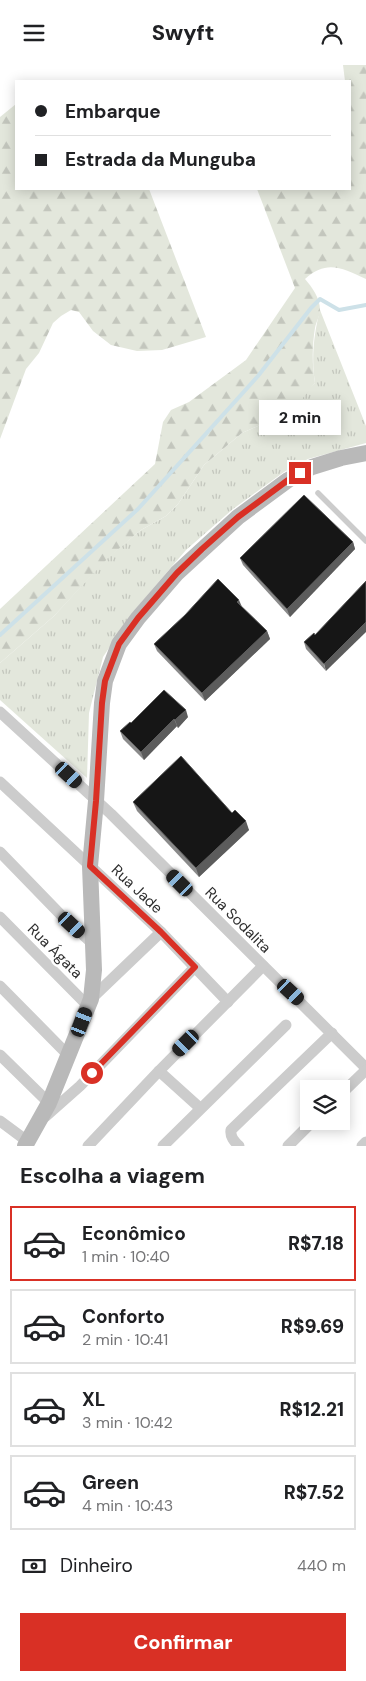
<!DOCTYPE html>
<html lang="pt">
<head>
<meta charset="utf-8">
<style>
	body { margin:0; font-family:"DM Sans",sans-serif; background:#f6f6f6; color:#202124; height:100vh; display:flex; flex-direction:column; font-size:19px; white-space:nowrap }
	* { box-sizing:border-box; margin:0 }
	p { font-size:16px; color:#757577 }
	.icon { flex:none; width:28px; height:28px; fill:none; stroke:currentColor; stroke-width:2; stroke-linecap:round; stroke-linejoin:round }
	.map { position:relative; height:1081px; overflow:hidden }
	.panel { display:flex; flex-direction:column; background:#fff; flex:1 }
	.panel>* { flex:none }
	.hud { position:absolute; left:15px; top:15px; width:336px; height:110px; border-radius:0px; box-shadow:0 2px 12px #0003; display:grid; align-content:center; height:110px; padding:0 20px; background:#fff }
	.buttons { position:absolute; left:300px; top:1015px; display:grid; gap:10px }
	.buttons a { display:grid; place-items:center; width:50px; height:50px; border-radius:0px; background:#fff; box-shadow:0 2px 12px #0003; font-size:25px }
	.end { position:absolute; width:22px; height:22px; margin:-11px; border:6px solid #d93025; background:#fff; box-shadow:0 0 0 2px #fff }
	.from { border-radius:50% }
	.bubble { position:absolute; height:35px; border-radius:0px; background:#fff; box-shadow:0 2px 12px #0003; font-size:16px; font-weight:800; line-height:35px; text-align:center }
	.car { position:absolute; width:15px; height:30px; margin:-15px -8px; border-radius:6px; box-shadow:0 0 4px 1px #0007; background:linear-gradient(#222 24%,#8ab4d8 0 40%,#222 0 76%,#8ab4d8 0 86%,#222 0) }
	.hud b { display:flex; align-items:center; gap:18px; height:48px; font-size:19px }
	.hud b+b { border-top:1px solid #e0e0e0 }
	.hud i { width:12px; height:12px; background:#202124 }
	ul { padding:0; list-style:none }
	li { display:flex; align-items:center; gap:15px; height:75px; margin:0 10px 8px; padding:0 10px; border:2px solid #e0e0e0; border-radius:0px }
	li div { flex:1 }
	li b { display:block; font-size:19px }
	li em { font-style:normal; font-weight:800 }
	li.on { border-color:#d93025 }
	li>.icon { width:45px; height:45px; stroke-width:1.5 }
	h2 { padding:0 20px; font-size:22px; line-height:60px }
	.pay { display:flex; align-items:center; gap:12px; height:55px; padding:0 20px; font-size:19px }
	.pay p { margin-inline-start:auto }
	.cta { display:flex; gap:10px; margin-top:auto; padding:10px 20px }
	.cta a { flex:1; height:58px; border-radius:0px; background:#d93025; color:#fff; font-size:20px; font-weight:800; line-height:58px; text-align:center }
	header { display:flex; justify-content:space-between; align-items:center; height:65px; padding:0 20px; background:#fff; font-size:22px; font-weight:800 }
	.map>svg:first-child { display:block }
</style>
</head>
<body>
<header><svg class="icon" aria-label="menu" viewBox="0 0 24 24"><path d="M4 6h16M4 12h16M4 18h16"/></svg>Swyft<svg class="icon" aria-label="person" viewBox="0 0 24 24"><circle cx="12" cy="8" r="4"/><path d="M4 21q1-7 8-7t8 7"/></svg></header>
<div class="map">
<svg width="366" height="1081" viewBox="0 0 366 1081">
	<defs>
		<pattern id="grass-tufts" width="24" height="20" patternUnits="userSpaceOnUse" patternTransform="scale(1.25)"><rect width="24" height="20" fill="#e3e7dc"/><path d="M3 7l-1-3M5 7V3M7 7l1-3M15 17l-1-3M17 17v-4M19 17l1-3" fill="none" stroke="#c3c6bd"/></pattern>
		<pattern id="forest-firs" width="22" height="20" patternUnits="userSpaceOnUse" patternTransform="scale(1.25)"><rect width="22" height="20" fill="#e3e7dc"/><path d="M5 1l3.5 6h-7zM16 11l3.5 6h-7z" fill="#c3c6bd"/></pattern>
	</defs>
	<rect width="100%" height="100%" fill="#fff"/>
	<path fill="url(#grass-tufts)" d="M 320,245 L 366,361 L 366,378 L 308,394 L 284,407 L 233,444 L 186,485 L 133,547 L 103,592 L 89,648 L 87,713 L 0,635 L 0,598 L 54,551 L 107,493 L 141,465 L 166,451 L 178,439 L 204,400 L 242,368 L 285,349 L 315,318 C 311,293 314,268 320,245 Z"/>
	<g fill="url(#forest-firs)">
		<path d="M 343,0 L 366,0 L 366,214 C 342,203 327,194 305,214 C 312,222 320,233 320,245 C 320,251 316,257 315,263 C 312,281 312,300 315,318 L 302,334 L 285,349 L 242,368 L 204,400 L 178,439 L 166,451 L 141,465 L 108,493 L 54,551 L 0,598 L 0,544 L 155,399 L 163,357 L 171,345 L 189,337 L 246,295 L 295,223 L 257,124 L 350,124 L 350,16 L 345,16 Z"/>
		<polygon points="16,39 16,124 149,124 206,272 162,285 137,286 111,280 93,266 79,247 71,245 61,251 53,258 39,288 26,304 0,374 0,52"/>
	</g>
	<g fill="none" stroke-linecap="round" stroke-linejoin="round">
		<polyline stroke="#cde1e8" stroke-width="4" points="0,570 138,444 258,311 311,243 320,234 339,245 366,240"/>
		<polyline stroke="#ccc" stroke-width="5.5" points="318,428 366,476"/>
		<g stroke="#ccc" stroke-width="11">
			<polyline points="0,647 111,749 366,1003"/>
			<polyline points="0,717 161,867 228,937"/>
			<polyline points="0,787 61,850 94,880"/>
			<polyline points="0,852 88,941"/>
			<polyline points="0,921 69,991"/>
			<polyline points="91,934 161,867"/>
			<polyline points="0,990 49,1038"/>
			<polyline points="159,1006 200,1043"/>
			<polyline points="341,1029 366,1005"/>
			<polyline points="45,1052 80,1021 195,902"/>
			<polyline points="0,1056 27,1076"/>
			<polyline points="88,1081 159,1006 263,901"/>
			<polyline points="163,1081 286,960"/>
			<path d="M 239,1081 C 234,1076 230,1072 231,1065 L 332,968"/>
			<polyline points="288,1081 313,1056"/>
			<polyline points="362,1081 366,1077"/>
		</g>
		<polyline stroke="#b9b9b9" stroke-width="16" points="25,1081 49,1038 91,934 94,905 90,801 96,736 102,638 105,616 119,579 138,553 177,508 238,452 288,415 312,402 341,393 366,388"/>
	</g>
	<g fill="#8a8a8a">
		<polygon points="353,477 355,484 290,552 243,500 240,493"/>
		<polygon points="242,542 267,566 270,574 205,636 157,586 154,579 185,550"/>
		<polygon points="314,568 326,606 306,584 304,577"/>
		<polygon points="188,652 178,663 177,661 144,695 123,674 120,666 131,658"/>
		<polygon points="133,737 232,748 249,765 199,812 137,746"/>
	</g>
	<g fill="#5c5c5c">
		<polygon points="353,477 355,484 290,552 287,544"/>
		<polygon points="239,535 242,542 237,537"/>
		<polygon points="366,557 366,567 326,606 324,599"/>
		<polygon points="267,566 270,574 205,636 202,628"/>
		<polygon points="186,645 188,652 178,663 175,655"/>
		<polygon points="174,654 177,661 144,695 141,687"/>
		<polygon points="246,756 249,765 199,812 196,803"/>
	</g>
	<g fill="#161616" stroke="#5c5c5c">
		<polygon points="304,430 353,477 287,544 240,493"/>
		<polygon points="218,514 239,535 237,537 267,566 202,628 154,579 185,550"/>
		<polygon points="366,516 366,557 324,599 304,577 314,568 315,570"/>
		<polygon points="164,625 186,645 175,655 174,654 141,687 120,666 130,657 131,658"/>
		<polygon points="181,691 232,748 235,745 246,756 196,803 133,737"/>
	</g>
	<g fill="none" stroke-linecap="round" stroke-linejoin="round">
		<polyline stroke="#d93025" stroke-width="6" points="92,1008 195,902 161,867 90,801 96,736 102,638 105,616 119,579 138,553 177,508 202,484 238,452 288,415 300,408"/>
	</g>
	<g text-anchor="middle" stroke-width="5" stroke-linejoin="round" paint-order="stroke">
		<g font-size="15" fill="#2f2f2f" stroke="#fff">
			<text transform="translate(137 824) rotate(43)" y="5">Rua Jade</text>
			<text transform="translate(238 855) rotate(45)" y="5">Rua Sodalita</text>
			<text transform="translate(55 886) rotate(45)" y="5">Rua Ágata</text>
		</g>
	</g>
</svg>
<div class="buttons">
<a><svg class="icon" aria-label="layers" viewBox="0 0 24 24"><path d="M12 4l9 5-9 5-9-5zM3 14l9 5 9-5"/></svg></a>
</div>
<i class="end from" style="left:92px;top:1008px"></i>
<i class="end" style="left:300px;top:408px"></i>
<div class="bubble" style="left:259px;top:335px;width:82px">2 min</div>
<i class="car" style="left:69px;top:710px;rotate:133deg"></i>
<i class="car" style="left:180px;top:818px;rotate:315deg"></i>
<i class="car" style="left:72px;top:860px;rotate:133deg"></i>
<i class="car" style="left:291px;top:927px;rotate:133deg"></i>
<i class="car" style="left:82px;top:957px;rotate:21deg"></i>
<i class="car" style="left:186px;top:978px;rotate:225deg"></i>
<div class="hud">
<b><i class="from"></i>Embarque</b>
<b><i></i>Estrada da Munguba</b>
</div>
</div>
<section class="panel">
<h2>Escolha a viagem</h2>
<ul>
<li class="on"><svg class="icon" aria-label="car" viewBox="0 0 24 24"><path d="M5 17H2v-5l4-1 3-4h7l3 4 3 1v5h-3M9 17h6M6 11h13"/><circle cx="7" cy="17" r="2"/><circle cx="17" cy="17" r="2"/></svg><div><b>Econômico</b><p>1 min · 10:40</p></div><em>R$7.18</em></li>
<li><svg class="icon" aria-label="car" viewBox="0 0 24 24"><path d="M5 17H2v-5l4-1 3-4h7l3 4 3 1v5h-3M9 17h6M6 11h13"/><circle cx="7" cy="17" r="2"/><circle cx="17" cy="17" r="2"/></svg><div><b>Conforto</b><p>2 min · 10:41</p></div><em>R$9.69</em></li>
<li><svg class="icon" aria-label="car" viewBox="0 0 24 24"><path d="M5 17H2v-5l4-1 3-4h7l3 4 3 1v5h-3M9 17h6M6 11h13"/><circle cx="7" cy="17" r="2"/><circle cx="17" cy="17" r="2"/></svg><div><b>XL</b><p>3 min · 10:42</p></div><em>R$12.21</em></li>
<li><svg class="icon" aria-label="car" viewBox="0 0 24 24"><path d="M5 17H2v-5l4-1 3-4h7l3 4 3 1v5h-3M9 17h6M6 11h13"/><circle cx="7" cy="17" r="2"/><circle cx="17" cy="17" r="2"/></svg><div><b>Green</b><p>4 min · 10:43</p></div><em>R$7.52</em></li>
</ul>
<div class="pay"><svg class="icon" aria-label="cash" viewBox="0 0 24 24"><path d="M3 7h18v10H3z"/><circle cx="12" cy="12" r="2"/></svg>Dinheiro<p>440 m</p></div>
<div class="cta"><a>Confirmar</a></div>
</section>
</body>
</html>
